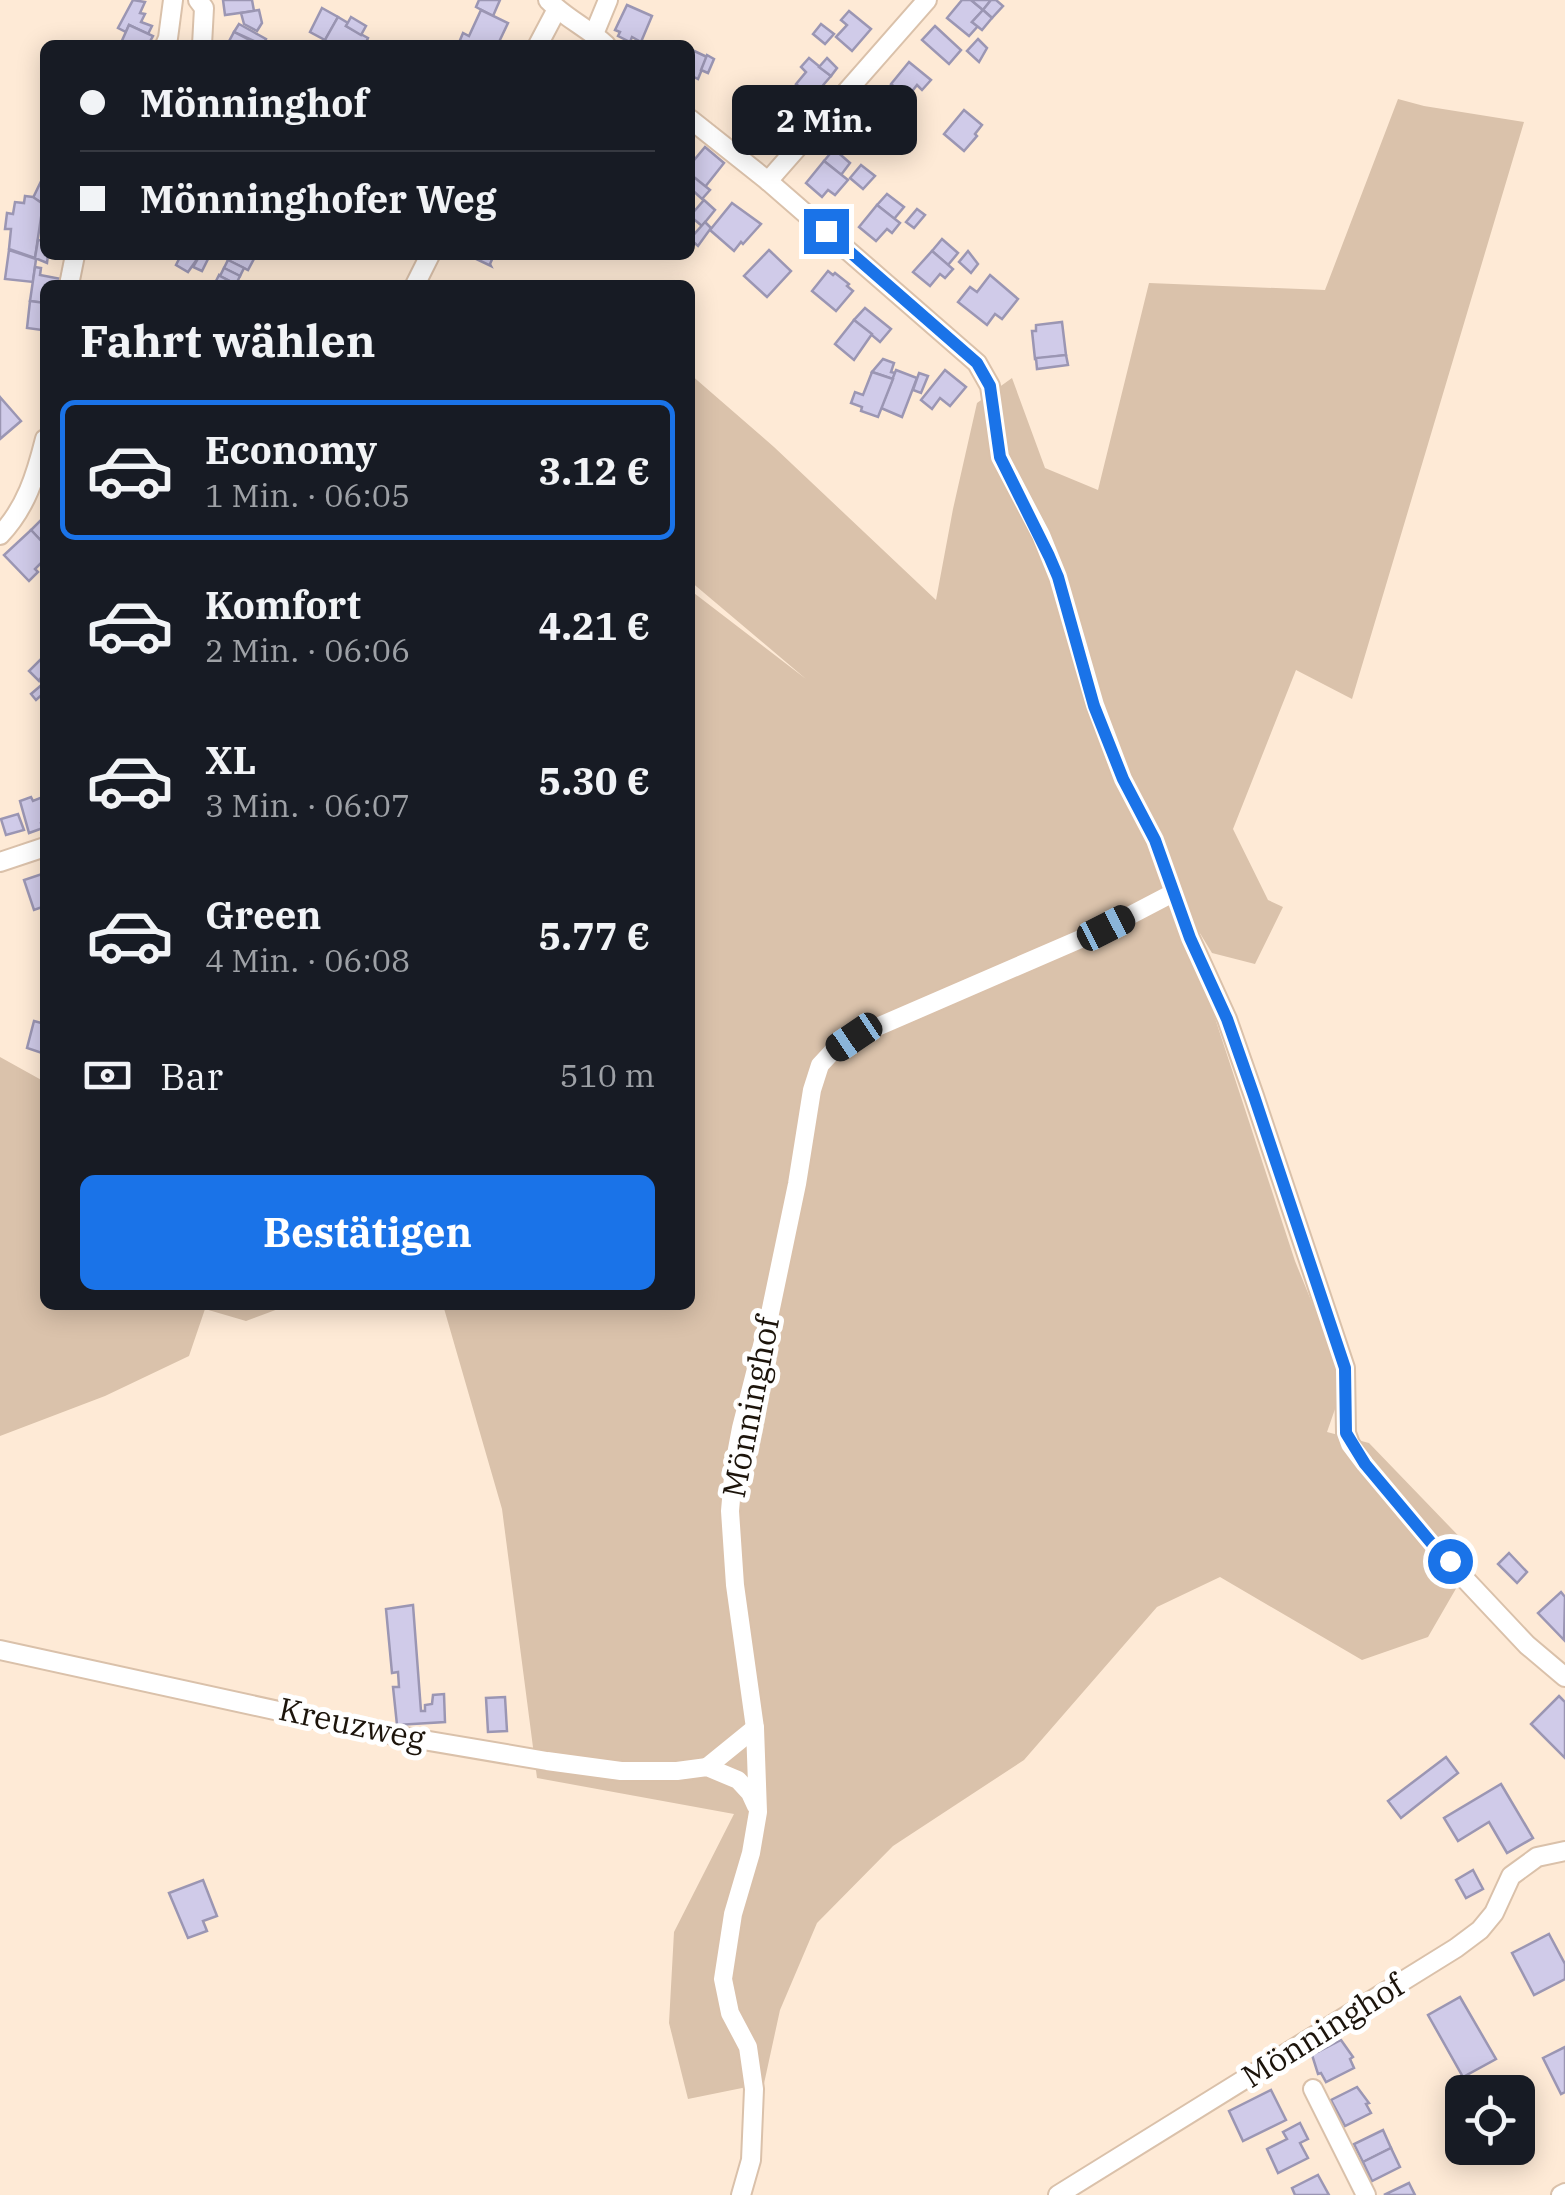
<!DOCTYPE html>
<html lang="de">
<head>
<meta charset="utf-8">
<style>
	body { margin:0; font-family:"IBM Plex Serif",serif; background:#242831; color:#f1f3f6; height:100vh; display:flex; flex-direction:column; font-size:38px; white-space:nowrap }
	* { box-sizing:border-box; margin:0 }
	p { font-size:32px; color:#9ea1a6 }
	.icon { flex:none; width:55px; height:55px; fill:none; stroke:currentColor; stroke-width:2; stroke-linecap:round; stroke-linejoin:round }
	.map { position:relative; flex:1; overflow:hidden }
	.sheet { position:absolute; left:40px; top:280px; width:655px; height:1030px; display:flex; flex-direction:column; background:#171b24; border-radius:15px; box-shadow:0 5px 25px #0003 }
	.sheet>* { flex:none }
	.top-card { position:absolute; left:40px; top:40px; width:655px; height:220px; border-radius:15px; box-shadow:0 5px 25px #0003; display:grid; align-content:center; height:220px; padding:0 40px; background:#171b24 }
	.buttons { position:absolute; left:1445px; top:2075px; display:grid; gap:20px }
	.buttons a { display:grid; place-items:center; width:90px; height:90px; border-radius:15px; background:#171b24; box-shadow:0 5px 25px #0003; font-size:50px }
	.end { position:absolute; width:45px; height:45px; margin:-22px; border:12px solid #1a73e8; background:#fff; box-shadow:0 0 0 5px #fff }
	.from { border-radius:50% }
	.bubble { position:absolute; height:70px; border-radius:15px; background:#171b24; box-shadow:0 5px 25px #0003; font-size:32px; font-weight:700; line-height:70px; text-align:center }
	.car { position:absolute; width:30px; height:60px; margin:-30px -15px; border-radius:12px; box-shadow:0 0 8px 2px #0007; background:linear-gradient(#222 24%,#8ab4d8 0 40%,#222 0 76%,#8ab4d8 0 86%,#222 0) }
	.top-card b { display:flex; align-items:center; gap:35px; height:95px; font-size:38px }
	.top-card b+b { border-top:2px solid #363941 }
	.top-card i { width:25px; height:25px; background:#f1f3f6 }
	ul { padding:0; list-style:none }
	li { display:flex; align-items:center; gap:30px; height:140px; margin:0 20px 15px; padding:0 20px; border:5px solid transparent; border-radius:15px }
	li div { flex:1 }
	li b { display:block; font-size:38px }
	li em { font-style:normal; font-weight:700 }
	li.on { border-color:#1a73e8 }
	li>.icon { width:90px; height:90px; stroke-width:1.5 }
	h2 { padding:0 40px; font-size:45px; line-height:120px }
	.pay { display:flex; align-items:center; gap:25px; height:110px; padding:0 40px; font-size:38px }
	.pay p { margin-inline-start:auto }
	.cta { display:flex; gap:20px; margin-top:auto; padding:20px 40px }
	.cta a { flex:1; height:115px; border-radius:15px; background:#1a73e8; color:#fff; font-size:40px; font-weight:700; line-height:115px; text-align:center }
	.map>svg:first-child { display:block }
</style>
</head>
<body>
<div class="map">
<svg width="1565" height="2195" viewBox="0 0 1565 2195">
	<rect width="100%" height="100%" fill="#feead6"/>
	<g fill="#dac2ab">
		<polygon points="1398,99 1424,106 1524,122 1352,699 1296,670 1233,829 1268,900 1283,907 1255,964 1212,953 1198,930 1171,910 1210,1003 1295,1261 1339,1369 1342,1389 1327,1432 1369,1443 1476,1554 1428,1637 1362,1660 1220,1577 1157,1607 1024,1760 893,1846 817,1923 780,2010 760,2102 747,2087 688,2099 669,2023 674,1932 734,1814 537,1778 502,1509 443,1305 690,1305 690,590 806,679 690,581 690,374 774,447 936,600 953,509 977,403 1012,378 1045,468 1098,490 1149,283 1325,290"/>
		<polygon points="0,1057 45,1082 45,1305 289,1305 246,1321 205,1309 189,1356 105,1396 0,1436"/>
	</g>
	<g fill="#d0cbe9" stroke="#9b96b3" stroke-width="2.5">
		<polygon points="133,0 145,2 140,13 145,14 141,22 152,26 148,34 129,25 126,32 118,28"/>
		<polygon points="223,0 252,0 254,11 225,15"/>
		<polygon points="479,0 500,0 493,16 476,7"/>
		<polygon points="962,0 971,0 983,10 972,22 978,26 969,36 947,18"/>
		<polygon points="971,0 991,0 983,10"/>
		<polygon points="991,0 996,0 1003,6 992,18 983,10"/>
		<polygon points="627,5 652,16 641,42 632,37 630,42 618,36 620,32 615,30"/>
		<polygon points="322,8 338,17 325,40 310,32"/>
		<polygon points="259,10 262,23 257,31 244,24 241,13"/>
		<polygon points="481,10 508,23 498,44 458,45 463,33 469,36"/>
		<polygon points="983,10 992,18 982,30 972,22"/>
		<polygon points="849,11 871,29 852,51 836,37 847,25 841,20"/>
		<polygon points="338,17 348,23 346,26 368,38 365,45 334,45 325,40"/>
		<polygon points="351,17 366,26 361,35 346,26"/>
		<polygon points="239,24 266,39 263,45 234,32"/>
		<polygon points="821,24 834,34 825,44 813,34"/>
		<polygon points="129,25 153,36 148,45 120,45"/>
		<polygon points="935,26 961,50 949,64 922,40"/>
		<polygon points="234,32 259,45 227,45"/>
		<polygon points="978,39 987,48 979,62 967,51"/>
		<polygon points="690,49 707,57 698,79 690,75"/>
		<polygon points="707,55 714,59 708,73 701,70"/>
		<polygon points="809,58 831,76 812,98 796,84 806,72 801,67"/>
		<polygon points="827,58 837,68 831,76 819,67"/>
		<polygon points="909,62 931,80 922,90 917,85 907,98 891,84"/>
		<polygon points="776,95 799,114 786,129 763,110"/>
		<polygon points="883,98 902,116 896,123 893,120 872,143 847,120 866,99 875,107"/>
		<polygon points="763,110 786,129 767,152 742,130"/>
		<polygon points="964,110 982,125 975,134 977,136 964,151 944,134"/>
		<polygon points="705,147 724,163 705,187 690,174 690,165"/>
		<polygon points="834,149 850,163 841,175 824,161"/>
		<polygon points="824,161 848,180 835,195 828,190 822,197 806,183"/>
		<polygon points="861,165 875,176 863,189 850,178"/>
		<polygon points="45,173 45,204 33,198"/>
		<polygon points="690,174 710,190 702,199 690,188"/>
		<polygon points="887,194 904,207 894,219 877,205"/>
		<polygon points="25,196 33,197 43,204 35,258 9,249 11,229 5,229 7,213 13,214 15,202 24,203"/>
		<polygon points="704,200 715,210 702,226 690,216"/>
		<polygon points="732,203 761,224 743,244 741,242 734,251 710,230"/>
		<polygon points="877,205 900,223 892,233 887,229 876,241 859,227"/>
		<polygon points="917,209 925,215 914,228 906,222"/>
		<polygon points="705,222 711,228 698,246 690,239"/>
		<polygon points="942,239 958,253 948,265 932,251"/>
		<polygon points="38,240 45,241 45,255 48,255 47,263 35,258"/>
		<polygon points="9,250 36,259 33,282 5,279"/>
		<polygon points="769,250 791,271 767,297 744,276"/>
		<polygon points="932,251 953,269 945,278 940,274 930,286 913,272"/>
		<polygon points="968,251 978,264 971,273 959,262"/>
		<polygon points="181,255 200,255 188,272 176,265"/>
		<polygon points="200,255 210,255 202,271 193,267"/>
		<polygon points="231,255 256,255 248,270 228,260"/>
		<polygon points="468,255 494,255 490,264 491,266"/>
		<polygon points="228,260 244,268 240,276 224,268"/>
		<polygon points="35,267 41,268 40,275 61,279 60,285 45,285 45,303 30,301"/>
		<polygon points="224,268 240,276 236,284 220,276"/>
		<polygon points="828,271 833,275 835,273 849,284 847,286 853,291 836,311 812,291"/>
		<polygon points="219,275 220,276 237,285 214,285"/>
		<polygon points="990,275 1018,299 1002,319 995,314 987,325 958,302 970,287 977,292"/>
		<polygon points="30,301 45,303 45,328 42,330 27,328"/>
		<polygon points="865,308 891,329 880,342 854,320"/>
		<polygon points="854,320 872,334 854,360 835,344"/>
		<polygon points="1062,322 1066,355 1035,359 1032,331 1036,331 1036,325"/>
		<polygon points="1066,355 1068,365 1037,369 1036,358"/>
		<polygon points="883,359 894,363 891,372 895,373 893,379 872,372"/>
		<polygon points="896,370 917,378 902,417 881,408"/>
		<polygon points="945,370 966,387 950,406 940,398 932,409 921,400"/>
		<polygon points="872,372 893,379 878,417 861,411 862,407 851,403 855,392 863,395"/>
		<polygon points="919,373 928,376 921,393 913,390"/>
		<polygon points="0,397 21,421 0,439"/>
		<polygon points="45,516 45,545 31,530"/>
		<polygon points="31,530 45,545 45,559 35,569 38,572 29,581 4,555"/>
		<polygon points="45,655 45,671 39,681 29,671"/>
		<polygon points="45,682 45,692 36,700 31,694"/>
		<polygon points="45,796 45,821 41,823 43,828 29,833 20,801 31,797 33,801"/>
		<polygon points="18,814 24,830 6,835 1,819"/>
		<polygon points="45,873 45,906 34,910 24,880"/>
		<polygon points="34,1021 45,1024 45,1054 27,1048"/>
		<polygon points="1509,1553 1527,1572 1517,1583 1498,1564"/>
		<polygon points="1561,1592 1565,1597 1564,1640 1538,1613"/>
		<polygon points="413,1605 421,1711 425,1711 425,1705 432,1704 433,1695 444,1694 445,1722 397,1725 393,1687 399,1687 398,1672 392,1673 386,1609"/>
		<polygon points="1559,1696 1565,1702 1565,1758 1531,1724"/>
		<polygon points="505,1697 507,1731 488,1732 486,1698"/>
		<polygon points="1446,1757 1458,1773 1401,1818 1388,1801"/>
		<polygon points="1501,1784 1533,1838 1507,1853 1489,1822 1458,1841 1444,1818"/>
		<polygon points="1473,1870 1483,1889 1466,1898 1456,1880"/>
		<polygon points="203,1880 217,1916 203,1921 207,1931 188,1938 169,1893"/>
		<polygon points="1549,1934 1565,1964 1565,1979 1534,1995 1512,1953"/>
		<polygon points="1460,1997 1496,2059 1463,2077 1428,2015"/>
		<polygon points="1341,2040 1353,2057 1350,2059 1354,2068 1326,2082 1321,2073 1318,2074 1312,2055"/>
		<polygon points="1565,2047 1565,2092 1561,2094 1543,2058"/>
		<polygon points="1357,2087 1369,2103 1366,2104 1371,2113 1345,2126 1331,2100"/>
		<polygon points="1271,2090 1286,2120 1243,2141 1229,2111"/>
		<polygon points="1300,2123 1308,2139 1300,2143 1308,2158 1278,2173 1267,2149 1287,2139 1283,2132"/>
		<polygon points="1383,2130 1391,2148 1363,2162 1354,2144"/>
		<polygon points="1391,2148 1400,2167 1372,2181 1363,2162"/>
		<polygon points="1318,2175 1329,2195 1295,2195 1292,2188"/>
		<polygon points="1409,2183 1415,2195 1384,2195"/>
	</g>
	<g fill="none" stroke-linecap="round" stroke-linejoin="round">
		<g stroke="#dac1aa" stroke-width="22">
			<g id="street">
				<polyline points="198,0 204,8 202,45"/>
				<path d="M 548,0 C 565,18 588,28 606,45"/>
				<polyline points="594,34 608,0"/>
				<polyline points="165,45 168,38 173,0"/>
				<polyline points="538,45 557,9"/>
				<polyline points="690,119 768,181 977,363 990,386 1000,457 1041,535 1058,577 1095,705 1123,779 1155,840 1190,938 1227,1019 1254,1096 1345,1368 1346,1433 1350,1444 1365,1464 1433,1545 1527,1645 1565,1677"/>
				<polyline points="768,181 927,0"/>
				<polyline points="69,285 75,255"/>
				<polyline points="415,285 430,255"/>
				<path d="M 0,535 C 26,508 36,475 45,439"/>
				<polyline points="0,862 45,847"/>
				<polyline points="0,1650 370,1731 547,1761 621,1771 677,1771 707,1767 738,1780 750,1793 756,1806"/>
				<polyline points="707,1767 755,1728"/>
				<polyline points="1313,2089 1366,2195"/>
				<polyline points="741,2195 751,2160 754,2089 748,2047 730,2013 723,1979 733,1914 751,1853 758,1812 755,1728 735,1585 730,1511 734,1465 741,1428 769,1318 797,1184 812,1090 820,1065 833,1051 854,1037 1106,928 1173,893"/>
				<polyline points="1058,2195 1456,1948 1480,1930 1494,1913 1511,1876 1537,1857 1565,1851"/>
				<polyline points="1561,2195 1565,2193"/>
			</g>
		</g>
		<use href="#street" stroke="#fff" stroke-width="18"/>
	</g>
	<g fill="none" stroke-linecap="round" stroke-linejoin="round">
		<polyline stroke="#1a73e8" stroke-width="12" points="826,231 977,363 990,386 1000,457 1049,556 1058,577 1094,706 1123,779 1155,840 1190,938 1227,1019 1254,1096 1345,1368 1346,1433 1365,1464 1433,1545 1450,1561"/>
	</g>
	<g text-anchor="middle" stroke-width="10" stroke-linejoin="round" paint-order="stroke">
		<g font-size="32" fill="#1c140b" stroke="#fff">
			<text transform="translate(751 1407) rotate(-79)" y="11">Mönninghof</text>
			<text transform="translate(352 1724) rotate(12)" y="11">Kreuzweg</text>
			<text transform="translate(1323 2031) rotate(-32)" y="11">Mönninghof</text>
		</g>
	</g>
</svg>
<div class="buttons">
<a><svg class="icon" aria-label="locate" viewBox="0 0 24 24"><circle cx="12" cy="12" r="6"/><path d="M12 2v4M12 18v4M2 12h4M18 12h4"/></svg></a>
</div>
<i class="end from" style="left:1450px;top:1561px"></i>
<i class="end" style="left:826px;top:231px"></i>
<div class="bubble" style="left:732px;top:85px;width:185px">2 Min.</div>
<i class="car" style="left:1106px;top:928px;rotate:63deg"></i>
<i class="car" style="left:854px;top:1037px;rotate:236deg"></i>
<div class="top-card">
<b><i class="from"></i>Mönninghof</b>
<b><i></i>Mönninghofer Weg</b>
</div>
<section class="sheet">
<h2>Fahrt wählen</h2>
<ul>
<li class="on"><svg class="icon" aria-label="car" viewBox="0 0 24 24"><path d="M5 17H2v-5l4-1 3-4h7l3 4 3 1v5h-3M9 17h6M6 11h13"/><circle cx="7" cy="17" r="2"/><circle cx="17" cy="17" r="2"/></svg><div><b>Economy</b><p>1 Min. · 06:05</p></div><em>3.12 €</em></li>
<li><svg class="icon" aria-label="car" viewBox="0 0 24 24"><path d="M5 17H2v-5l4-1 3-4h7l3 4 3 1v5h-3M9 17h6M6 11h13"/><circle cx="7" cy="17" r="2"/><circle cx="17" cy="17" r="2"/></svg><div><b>Komfort</b><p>2 Min. · 06:06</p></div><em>4.21 €</em></li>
<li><svg class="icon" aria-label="car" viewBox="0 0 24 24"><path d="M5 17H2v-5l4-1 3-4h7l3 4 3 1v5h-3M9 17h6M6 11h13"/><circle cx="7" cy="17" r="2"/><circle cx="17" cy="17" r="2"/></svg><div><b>XL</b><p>3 Min. · 06:07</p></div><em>5.30 €</em></li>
<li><svg class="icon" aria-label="car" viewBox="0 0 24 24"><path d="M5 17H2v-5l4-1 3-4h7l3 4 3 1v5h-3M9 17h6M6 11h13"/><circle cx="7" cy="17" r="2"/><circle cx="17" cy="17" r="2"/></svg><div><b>Green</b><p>4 Min. · 06:08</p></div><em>5.77 €</em></li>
</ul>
<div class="pay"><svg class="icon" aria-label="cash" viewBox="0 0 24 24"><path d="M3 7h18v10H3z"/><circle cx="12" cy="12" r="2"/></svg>Bar<p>510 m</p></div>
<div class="cta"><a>Bestätigen</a></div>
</section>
</div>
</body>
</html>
